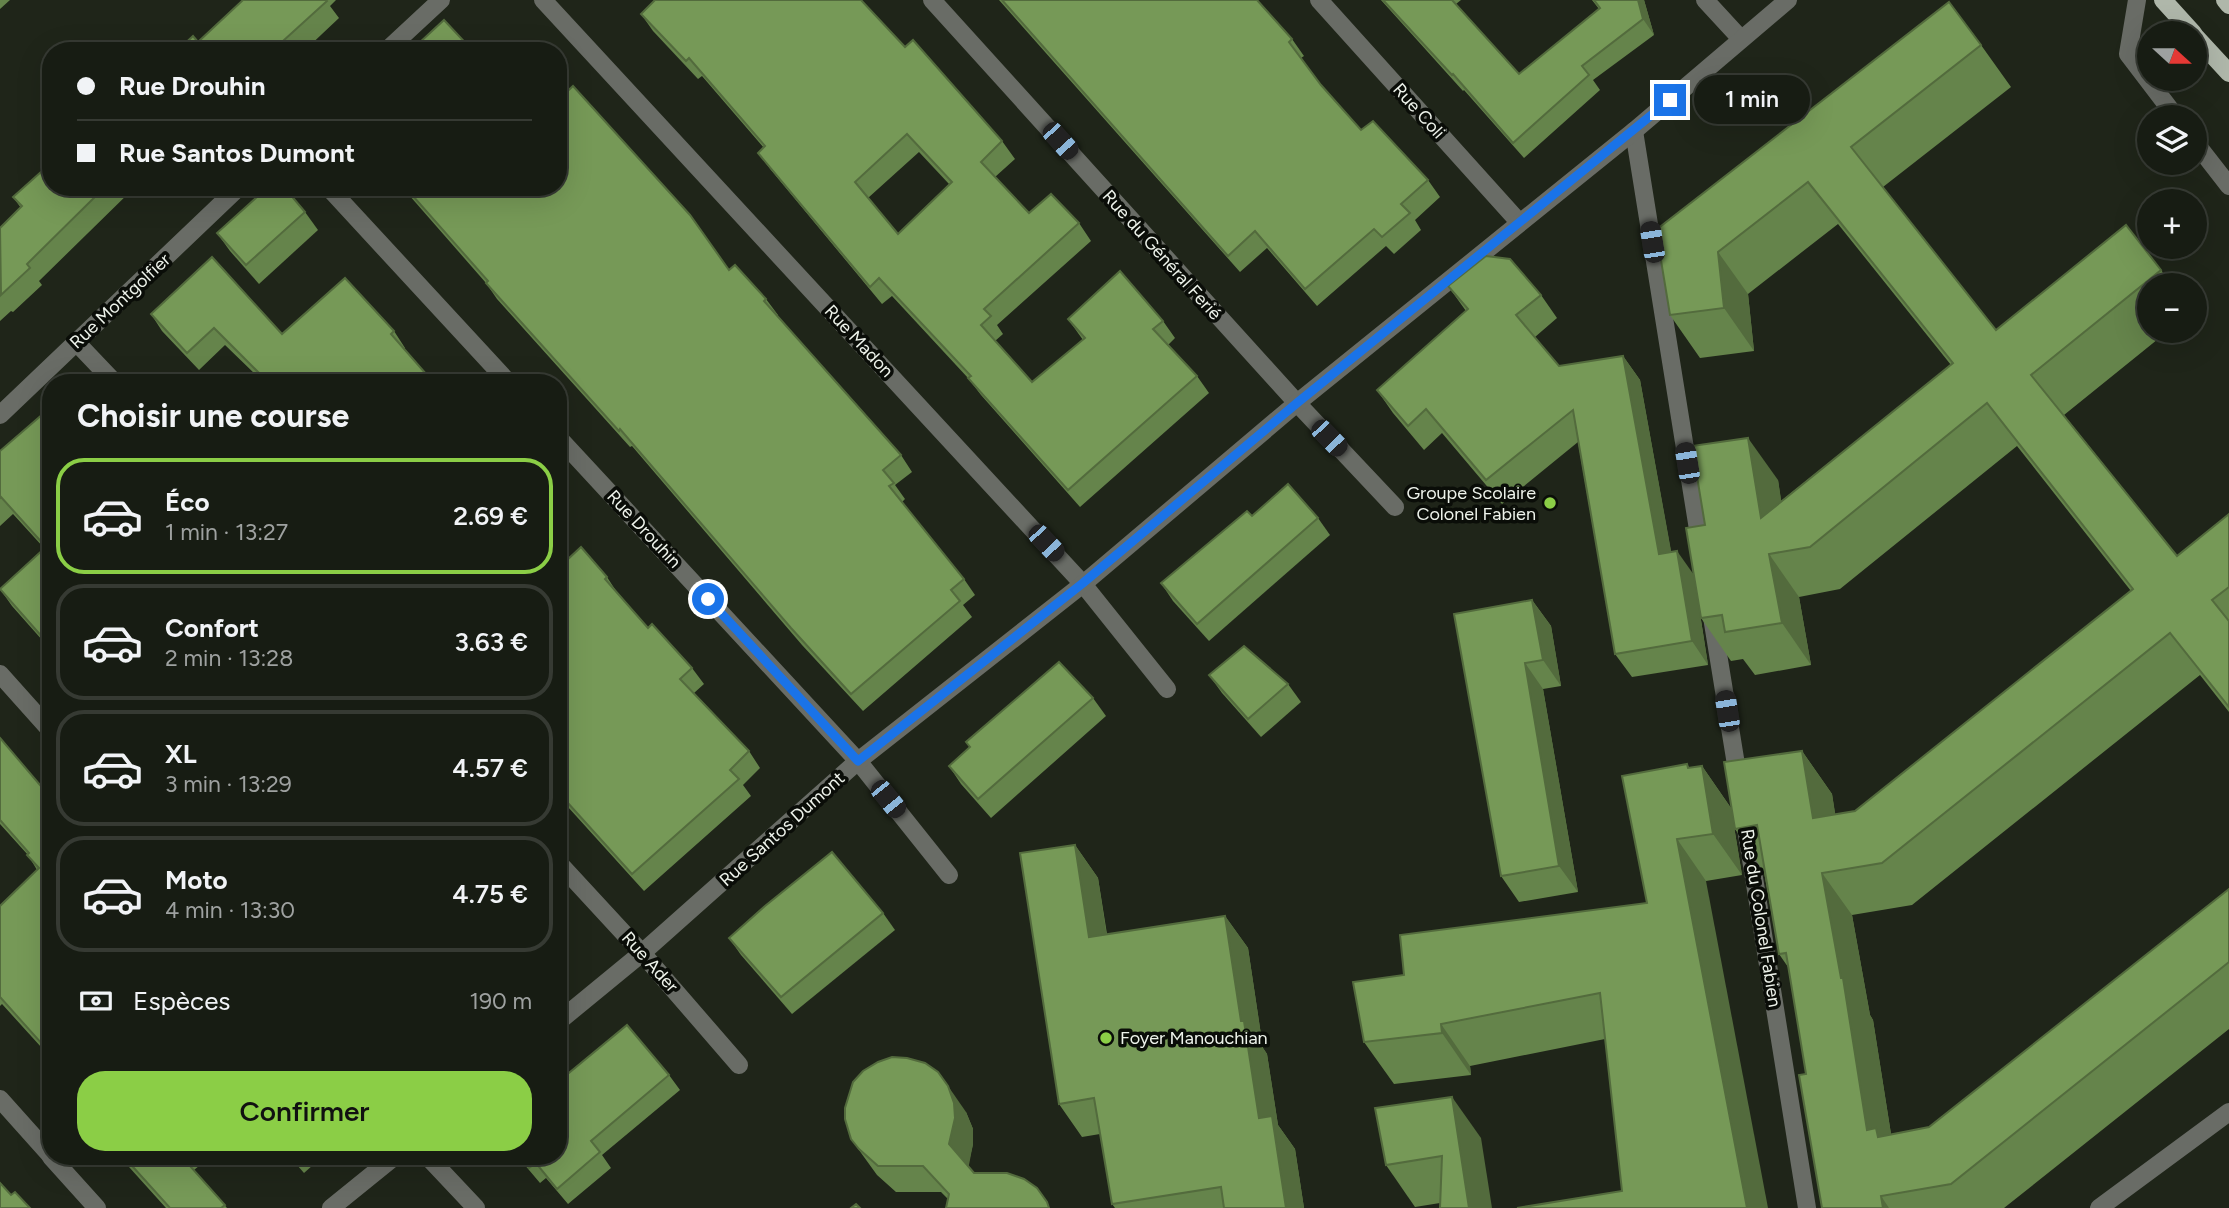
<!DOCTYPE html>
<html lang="fr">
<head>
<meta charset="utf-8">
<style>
	body { margin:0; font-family:Figtree,sans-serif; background:#20251c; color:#f1f3f6; height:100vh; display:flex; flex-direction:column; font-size:26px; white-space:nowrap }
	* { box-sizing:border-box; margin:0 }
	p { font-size:23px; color:#9ea1a0 }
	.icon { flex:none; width:38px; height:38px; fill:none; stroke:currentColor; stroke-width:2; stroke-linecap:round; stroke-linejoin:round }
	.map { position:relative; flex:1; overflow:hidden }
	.panel { position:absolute; left:42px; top:374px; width:525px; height:791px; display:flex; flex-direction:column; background:#171c13; border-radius:28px; box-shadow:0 7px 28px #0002,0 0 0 2px #363a33 }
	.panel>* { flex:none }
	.banner { position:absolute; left:42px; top:42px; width:525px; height:154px; border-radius:28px; box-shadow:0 7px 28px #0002,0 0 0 2px #363a33; display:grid; align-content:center; height:154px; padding:0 35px; background:#171c13 }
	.needle { width:46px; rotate:111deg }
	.controls { position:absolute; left:2137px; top:21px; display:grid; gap:14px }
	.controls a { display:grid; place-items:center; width:70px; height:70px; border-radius:50%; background:#171c13; box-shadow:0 7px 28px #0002,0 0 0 2px #363a33; font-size:35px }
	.end { position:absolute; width:32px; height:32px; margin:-16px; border:9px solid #1a73e8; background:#fff; box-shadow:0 0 0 4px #fff }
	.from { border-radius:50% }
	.bubble { position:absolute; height:49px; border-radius:24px; background:#171c13; box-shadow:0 7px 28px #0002,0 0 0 2px #363a33; font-size:23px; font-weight:600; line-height:49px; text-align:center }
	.car { position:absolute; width:21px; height:42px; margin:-21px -10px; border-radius:9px; box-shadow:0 0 5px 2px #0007; background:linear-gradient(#222 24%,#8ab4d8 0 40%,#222 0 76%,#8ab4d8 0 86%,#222 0) }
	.banner b { display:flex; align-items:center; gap:24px; height:66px; font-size:26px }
	.banner b+b { border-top:2px solid #363a33 }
	.banner i { width:18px; height:18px; background:#f1f3f6 }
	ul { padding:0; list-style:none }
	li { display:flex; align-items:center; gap:21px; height:116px; margin:0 14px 10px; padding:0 21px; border:4px solid #363a33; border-radius:28px }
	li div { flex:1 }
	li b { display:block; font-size:26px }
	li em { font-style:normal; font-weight:600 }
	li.selected { border-color:#8bce46 }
	li>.icon { width:63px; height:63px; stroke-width:1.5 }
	h2 { padding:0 35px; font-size:32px; line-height:84px }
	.pay { display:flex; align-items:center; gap:18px; height:77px; padding:0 35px; font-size:26px }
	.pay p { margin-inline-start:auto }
	.button { display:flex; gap:14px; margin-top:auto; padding:14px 35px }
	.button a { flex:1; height:80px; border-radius:28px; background:#8bce46; color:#111; font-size:28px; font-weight:600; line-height:80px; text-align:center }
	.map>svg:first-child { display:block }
</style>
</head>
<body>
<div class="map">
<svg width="2229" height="1208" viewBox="0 0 2229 1208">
	<rect width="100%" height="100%" fill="#1f2519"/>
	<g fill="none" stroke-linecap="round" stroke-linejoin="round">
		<g stroke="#696c66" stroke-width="18">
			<polyline points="543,0 1083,584 1167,689"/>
			<polyline points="932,0 1297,403 1395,507"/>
			<polyline points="1319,0 1519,222"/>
			<polyline points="1705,0 1741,39"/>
			<polyline points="2137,0 2128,54 2176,117"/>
			<polyline points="386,51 441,0"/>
			<polyline points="1634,131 1701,548"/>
			<polyline points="2194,141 2229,186"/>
			<polyline points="328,187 509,383"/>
			<polyline points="76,342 115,383"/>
			<polyline points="0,415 239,187"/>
			<polyline points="558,437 858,761 949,875"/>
			<polyline points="1712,617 1739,783"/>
			<polyline points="0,674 51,731"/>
			<polyline points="1746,828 1807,1208"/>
			<polyline points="558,862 642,953 739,1065"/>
			<polyline points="558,1022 642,953 858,761 1083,584 1297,403 1634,131 1788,0"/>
			<polyline points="0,1099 51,1156"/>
			<polyline points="51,1157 97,1208"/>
			<polyline points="428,1157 476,1208"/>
			<polyline points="331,1208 394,1157"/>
			<polyline points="2099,1208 2229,1112"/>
		</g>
		<g stroke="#afb7aa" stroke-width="18">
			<polyline points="2163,0 2193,33"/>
			<polyline points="2225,0 2229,5"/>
			<polyline points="2194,35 2229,73"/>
		</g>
	</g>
	<g fill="#65844b" fill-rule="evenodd">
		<polygon points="0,0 10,0 0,9"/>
		<polygon points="243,0 336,0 330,6 339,18 304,51 177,51 198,42"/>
		<polygon points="999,0 1257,0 1292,39 1304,56 1301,58 1321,85 1361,130 1428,180 1440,197 1415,220 1421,230 1394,254 1386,246 1317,306 1267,248 1240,272"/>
		<polygon points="1381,0 1461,0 1456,4 1519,74 1599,9 1592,0 1644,0 1654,35 1593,80 1600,90 1524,158 1464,90 1463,91"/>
		<path d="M 641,14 L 905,47 L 1002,141 L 1015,159 L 995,177 L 1029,213 L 1079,223 L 1091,241 L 997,325 L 1003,334 L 995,341 L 1032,382 L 1083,340 L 1068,319 L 1163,321 L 1175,338 L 1168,345 L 1197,376 L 1209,393 L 1080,507 L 981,395 L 968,378 L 892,296 L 882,304 L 771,170 L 758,153 L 764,148 L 702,76 L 698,79 L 653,31 ZM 919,152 L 949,184 L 898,234 L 868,198 Z"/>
		<polygon points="1981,45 2011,87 1883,187 1996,330 2161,270 2172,285 2149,285 2149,331 2168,331 2064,415 2177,556 2229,514 2229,712 2200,675 1912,905 1852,915 1870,1015 1873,1020 1891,1134 1929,1127 2229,889 2229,1029 2004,1208 1822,1208 1806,1074 1788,967 1779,954 1764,872 1735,829 1802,751 1832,794 1835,814 1855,811 2131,591 2017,446 1840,589 1799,597 1811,665 1755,675 1743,659 1731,661 1701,618 1705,525 1778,480 1781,501 1951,365 1838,224 1748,294 1754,351 1700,358 1670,315 1656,230"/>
		<polygon points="51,187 135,187 39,281 42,285 13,312 11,311 0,321 0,228 21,208 13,197"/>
		<polygon points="402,187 558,187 729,270 766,299 778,315 777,316 901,455 912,472 895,485 905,499 902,502 964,579 975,595 963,605 972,617 863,711 802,645 632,446 630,447 497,299 486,283"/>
		<polygon points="305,212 318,230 259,284 230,251 217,233"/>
		<polygon points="1448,286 1541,295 1557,318 1535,337 1559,366 1623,356 1640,380 1671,552 1694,575 1708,665 1632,677 1615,654 1578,442 1502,504 1442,433 1424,450 1393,413 1377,390 1466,311"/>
		<polygon points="151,314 282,334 394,331 405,348 404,349 260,379 225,345 199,370 162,331"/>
		<polygon points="51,407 51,650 12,606 0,589 44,548 13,514 0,526 0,451"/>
		<polygon points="1318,518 1330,535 1209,641 1173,601 1161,583"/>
		<polygon points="558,550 567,560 607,577 618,594 648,628 692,668 704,684 694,693 749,751 760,768 743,785 751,796 644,891 558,796"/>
		<polygon points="1532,600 1551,626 1561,686 1543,689 1578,892 1519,902 1501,876"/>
		<polygon points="1209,675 1288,684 1301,702 1261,737 1222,693"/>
		<polygon points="1093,698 1106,716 991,818 961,784 949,766 970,748 966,742"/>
		<polygon points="0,738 51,799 51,1058 2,1004 0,1006 0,906 37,870 28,855 0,824"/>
		<polygon points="1702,766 1731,808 1742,875 1706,881 1622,1191 1605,1039 1470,1066 1471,1075 1394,1084 1364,1042 1404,975 1647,903 1690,768"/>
		<polygon points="1075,845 1098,878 1107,934 1225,916 1248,948 1263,1048 1267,1054 1278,1125 1295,1149 1304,1208 1115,1208 1112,1204 1100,1134 1082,1137 1059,1104"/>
		<polygon points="883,913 895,930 792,1014 741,955 729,938"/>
		<polygon points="669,1075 680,1090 602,1155 611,1168 568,1204 546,1178 540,1183 518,1157 558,1157"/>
		<polygon points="966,1112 973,1129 973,1144 968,1166 948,1199 941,1192 896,1192 877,1175 851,1139"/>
		<polygon points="1481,1138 1440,1203 1415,1207 1386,1165"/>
		<polygon points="120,1157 210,1157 194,1170 227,1208 166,1208"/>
		<polygon points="290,1157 322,1157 304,1173"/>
	</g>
	<g fill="#536b3d">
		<polygon points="1638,0 1644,0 1654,35 1643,19"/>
		<polygon points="1718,252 1748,294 1754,351 1724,308"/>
		<polygon points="1623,356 1640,380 1676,578 1659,554"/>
		<polygon points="1748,438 1778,480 1789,550 1761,518"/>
		<polygon points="1677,551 1694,575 1708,665 1692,641"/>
		<polygon points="1769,554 1799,597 1811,665 1782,623"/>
		<polygon points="1532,600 1551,626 1561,686 1543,660"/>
		<polygon points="1525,663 1543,689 1578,892 1559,866"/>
		<polygon points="1802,751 1832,794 1843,861 1813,818"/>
		<polygon points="1687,764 1706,791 1702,766 1731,808 1742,875 1713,834"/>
		<polygon points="1677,839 1706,881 1768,1208 1747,1208"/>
		<polygon points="1075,845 1098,878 1112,970 1089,937"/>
		<polygon points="1822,873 1852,915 1870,1015 1873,1020 1894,1153 1867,1130"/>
		<polygon points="1225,916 1248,948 1263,1048 1267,1054 1278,1125 1295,1149 1304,1208 1286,1208 1259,1118 1241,1021"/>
		<polygon points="1441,1024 1470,1066 1471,1075 1442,1033"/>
		<polygon points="948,1086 966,1112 973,1129 973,1144 968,1170 949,1144"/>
		<polygon points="1452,1097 1481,1138 1492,1208 1469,1208"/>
		<polygon points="1881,1196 1889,1208 1883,1208"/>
	</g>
	<g fill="#769957" stroke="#536b3d" stroke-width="2" fill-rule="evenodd">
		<polygon points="243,0 326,0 327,1 272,51 264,51 256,42 248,51 177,51 193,36 198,42"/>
		<path d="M 655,0 L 861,0 L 905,47 L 913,40 L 1002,141 L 981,162 L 1029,213 L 1051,194 L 1079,223 L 984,309 L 991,316 L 981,325 L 1032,382 L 1085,338 L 1068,319 L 1120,271 L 1163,321 L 1153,329 L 1197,376 L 1068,490 L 968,378 L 971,376 L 879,278 L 870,287 L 758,153 L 765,146 L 689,58 L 686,61 L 641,14 ZM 907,134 L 952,182 L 898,234 L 855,182 Z"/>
		<polygon points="1002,0 1257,0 1292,39 1289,42 1321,85 1361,130 1373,121 1428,180 1401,204 1410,213 1382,237 1374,229 1305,289 1255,231 1228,256"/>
		<polygon points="1383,0 1452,0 1519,74 1600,8 1594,0 1638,0 1643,19 1582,66 1589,75 1513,143 1453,74 1452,75"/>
		<polygon points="1949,2 1981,45 1851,147 1996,330 2126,225 2161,270 2031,375 2177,556 2229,514 2229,587 2212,600 2229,621 2229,707 2170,633 1882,863 1822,873 1841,978 1843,978 1867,1130 1876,1128 1878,1137 1929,1127 2229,889 2229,962 1951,1184 1881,1196 1883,1208 1822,1208 1799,1075 1806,1074 1786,953 1779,954 1757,825 1735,829 1724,762 1802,751 1813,818 1855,811 2133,589 1987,403 1810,547 1769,554 1782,623 1725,632 1722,615 1701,618 1686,528 1705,525 1692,446 1748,438 1761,518 1953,363 1808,182 1718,252 1724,308 1670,315 1656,230"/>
		<polygon points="444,20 473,51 425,51 418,44"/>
		<polygon points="573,86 690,215 729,270 735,265 766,299 764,301 901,455 883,470 894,483 889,486 964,579 951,590 960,601 851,694 791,628 620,429 619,431 486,283 488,281 405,187 558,187 558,100"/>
		<polygon points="51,163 51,187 105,187 27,264 30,268 1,295 0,228 22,206 13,197"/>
		<polygon points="268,187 284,187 305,212 246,265 217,233"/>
		<polygon points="1486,256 1510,259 1541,295 1516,315 1559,366 1623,356 1659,554 1677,551 1692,641 1615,654 1573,410 1486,480 1426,409 1408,426 1377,390 1468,309 1448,286"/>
		<polygon points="212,257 282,334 345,278 394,331 391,334 434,383 255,383 263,377 214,328 187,353 151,314"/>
		<polygon points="51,407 51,647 0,589 46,547 1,497 0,498 0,451"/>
		<polygon points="1288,484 1318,518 1197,624 1161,583 1247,511 1252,516"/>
		<polygon points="581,547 607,577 605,579 648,628 652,624 692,668 680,679 749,751 730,770 739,779 632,874 558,792 558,550 567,560"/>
		<polygon points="1532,600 1543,660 1525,663 1559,866 1501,876 1454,614"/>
		<polygon points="1244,646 1288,684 1248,719 1209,675"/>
		<polygon points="1059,662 1093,698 978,799 949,766 970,747 966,742"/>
		<polygon points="0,738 46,792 43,795 51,804 51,1054 0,997 0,906 39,868 27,855 29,853 0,820"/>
		<polygon points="1687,764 1688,768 1702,766 1713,834 1677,839 1747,1208 1517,1208 1622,1191 1600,993 1441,1024 1442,1033 1364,1042 1353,982 1404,975 1400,935 1647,903 1622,776"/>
		<polygon points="1075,845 1089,937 1225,916 1241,1021 1244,1021 1259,1118 1272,1116 1286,1208 1224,1208 1221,1187 1112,1204 1094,1098 1059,1104 1020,853"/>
		<polygon points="832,852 883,913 781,997 729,938 765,906"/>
		<polygon points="627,1025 669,1075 591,1141 600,1152 557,1189 536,1163 529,1168 520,1157 558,1157 558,1082"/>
		<polygon points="892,1057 907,1058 925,1063 938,1072 948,1086 954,1103 955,1118 949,1144 974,1173 1007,1173 1024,1179 1037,1188 1047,1202 1049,1208 946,1208 949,1194 923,1166 878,1166 859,1149 851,1139 845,1119 845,1108 853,1082 863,1071 878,1062"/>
		<polygon points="1452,1097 1469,1208 1440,1208 1442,1156 1386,1165 1375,1108"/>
		<polygon points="124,1157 182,1157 225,1205 221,1208 170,1208"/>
		<polygon points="0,1183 11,1195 15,1192 30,1208 0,1208"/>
		<polygon points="856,1204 860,1208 851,1208"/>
	</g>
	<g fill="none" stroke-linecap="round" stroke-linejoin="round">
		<polyline stroke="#1a73e8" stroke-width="9" points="708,599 858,761 1083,583 1297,403 1670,100"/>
	</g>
	<g fill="#8bce46" stroke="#0a0d08" stroke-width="2.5">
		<circle cx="1550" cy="503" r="7"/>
		<circle cx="1106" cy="1038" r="7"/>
	</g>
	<g text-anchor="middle" stroke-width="7" stroke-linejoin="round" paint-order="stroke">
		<g font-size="18" fill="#eef3eb" stroke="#0a0d08">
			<text transform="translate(1419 111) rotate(48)" y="6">Rue Coli</text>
			<text transform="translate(1162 255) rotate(48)" y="6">Rue du Général Ferié</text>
			<text transform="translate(120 301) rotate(-43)" y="6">Rue Montgolfier</text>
			<text transform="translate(859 341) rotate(47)" y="6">Rue Madon</text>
			<text transform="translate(644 529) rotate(47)" y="6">Rue Drouhin</text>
			<text transform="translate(782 829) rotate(-42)" y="6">Rue Santos Dumont</text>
			<text transform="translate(1761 918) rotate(81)" y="6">Rue du Colonel Fabien</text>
			<text transform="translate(650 962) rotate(48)" y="6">Rue Ader</text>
		</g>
		<g font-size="18" fill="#eef3eb" stroke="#0a0d08" text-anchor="end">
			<text x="1536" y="499">Groupe Scolaire<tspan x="1536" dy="21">Colonel Fabien</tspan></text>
			<text x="1120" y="1044" text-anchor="start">Foyer Manouchian</text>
		</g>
	</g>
</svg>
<div class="controls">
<a><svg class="needle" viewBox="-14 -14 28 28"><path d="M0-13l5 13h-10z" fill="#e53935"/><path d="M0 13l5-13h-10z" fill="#9ea1a0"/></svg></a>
<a><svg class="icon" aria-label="layers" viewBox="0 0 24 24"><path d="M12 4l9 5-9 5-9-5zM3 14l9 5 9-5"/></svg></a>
<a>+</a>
<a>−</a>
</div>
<i class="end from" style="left:708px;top:599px"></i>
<i class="end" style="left:1670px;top:100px"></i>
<div class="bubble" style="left:1694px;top:75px;width:116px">1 min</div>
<i class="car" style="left:1060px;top:141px;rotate:138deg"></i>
<i class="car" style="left:1652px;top:242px;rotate:351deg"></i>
<i class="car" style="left:1329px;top:438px;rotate:136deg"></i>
<i class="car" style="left:1687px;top:463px;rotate:351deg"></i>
<i class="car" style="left:1046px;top:543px;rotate:137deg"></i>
<i class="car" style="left:1727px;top:711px;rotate:351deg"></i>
<i class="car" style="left:888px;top:799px;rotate:141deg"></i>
<div class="banner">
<b><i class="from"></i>Rue Drouhin</b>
<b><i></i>Rue Santos Dumont</b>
</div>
<section class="panel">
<h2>Choisir une course</h2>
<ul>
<li class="selected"><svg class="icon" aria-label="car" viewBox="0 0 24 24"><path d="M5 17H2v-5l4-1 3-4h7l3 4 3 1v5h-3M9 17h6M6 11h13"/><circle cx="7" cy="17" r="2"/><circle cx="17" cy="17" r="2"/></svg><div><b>Éco</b><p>1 min · 13:27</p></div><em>2.69 €</em></li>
<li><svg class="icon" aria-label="car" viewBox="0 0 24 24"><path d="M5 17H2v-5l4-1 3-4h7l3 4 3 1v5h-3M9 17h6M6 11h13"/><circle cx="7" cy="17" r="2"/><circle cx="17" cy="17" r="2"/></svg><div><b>Confort</b><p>2 min · 13:28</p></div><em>3.63 €</em></li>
<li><svg class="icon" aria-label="car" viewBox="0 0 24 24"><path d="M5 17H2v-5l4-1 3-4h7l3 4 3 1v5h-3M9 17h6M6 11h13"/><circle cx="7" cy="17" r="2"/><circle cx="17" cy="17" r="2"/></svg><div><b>XL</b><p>3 min · 13:29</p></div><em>4.57 €</em></li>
<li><svg class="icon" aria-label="car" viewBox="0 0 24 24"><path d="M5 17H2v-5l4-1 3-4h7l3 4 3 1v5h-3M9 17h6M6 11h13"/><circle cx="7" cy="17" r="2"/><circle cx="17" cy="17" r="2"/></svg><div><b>Moto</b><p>4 min · 13:30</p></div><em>4.75 €</em></li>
</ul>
<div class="pay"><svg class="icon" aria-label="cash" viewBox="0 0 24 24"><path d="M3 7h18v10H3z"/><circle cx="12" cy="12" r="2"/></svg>Espèces<p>190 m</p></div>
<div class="button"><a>Confirmer</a></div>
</section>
</div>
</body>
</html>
